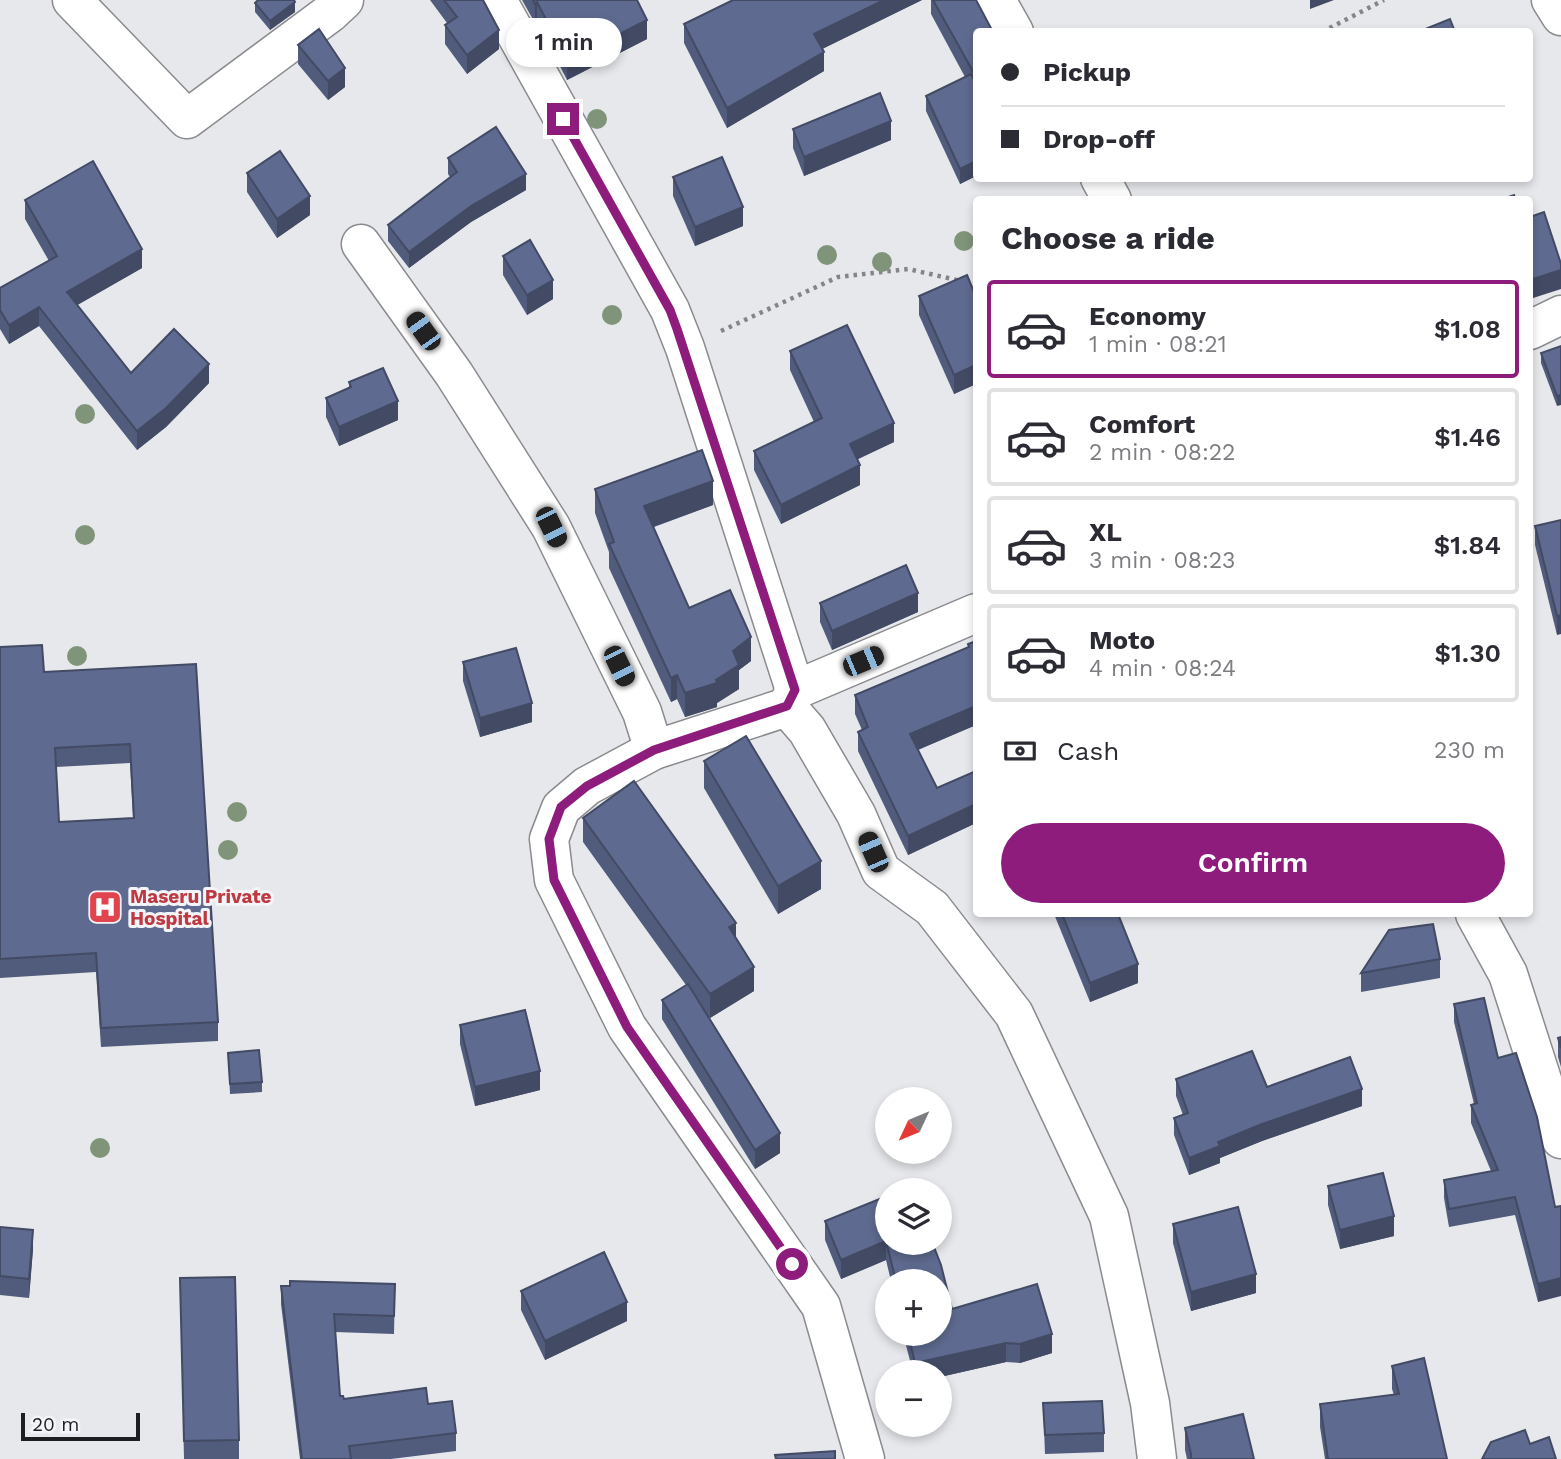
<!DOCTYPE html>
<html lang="en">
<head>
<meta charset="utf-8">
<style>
	body { margin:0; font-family:"Work Sans",sans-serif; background:#f2f2f3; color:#2b2b33; height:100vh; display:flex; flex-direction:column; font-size:26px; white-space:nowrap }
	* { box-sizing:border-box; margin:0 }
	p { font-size:23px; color:#7c7c81 }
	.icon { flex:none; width:38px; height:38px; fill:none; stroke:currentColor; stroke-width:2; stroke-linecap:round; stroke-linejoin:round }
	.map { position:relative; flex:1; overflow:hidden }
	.sheet { position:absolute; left:973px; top:196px; width:560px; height:721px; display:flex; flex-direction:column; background:#fff; border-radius:7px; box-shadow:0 4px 10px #0003 }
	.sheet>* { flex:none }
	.guide { position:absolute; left:973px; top:28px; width:560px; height:154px; border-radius:7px; box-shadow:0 4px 10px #0003; display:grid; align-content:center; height:154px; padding:0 28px; background:#fff }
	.needle { width:46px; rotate:226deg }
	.tools { position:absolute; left:875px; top:1087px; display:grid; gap:14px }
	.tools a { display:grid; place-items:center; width:77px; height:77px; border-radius:50%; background:#fff; box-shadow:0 4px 10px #0003; font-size:35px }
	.scale { position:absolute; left:21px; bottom:18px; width:119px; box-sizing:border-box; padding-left:7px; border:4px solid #1d1e1f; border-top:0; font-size:19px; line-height:24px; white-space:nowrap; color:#1d1e1f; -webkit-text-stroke:5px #f3f5f9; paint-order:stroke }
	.end { position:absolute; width:32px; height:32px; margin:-16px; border:9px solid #8e1c7d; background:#fff; box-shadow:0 0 0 4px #fff }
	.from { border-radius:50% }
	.bubble { position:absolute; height:49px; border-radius:24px; background:#fff; box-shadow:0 4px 10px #0003; font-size:23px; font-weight:600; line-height:49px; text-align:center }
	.car { position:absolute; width:21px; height:42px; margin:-21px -10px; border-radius:9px; box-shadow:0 0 5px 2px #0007; background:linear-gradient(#222 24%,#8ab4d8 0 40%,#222 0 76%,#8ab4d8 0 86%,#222 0) }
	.guide b { display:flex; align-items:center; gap:24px; height:66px; font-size:26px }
	.guide b+b { border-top:2px solid #e1e1e2 }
	.guide i { width:18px; height:18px; background:#2b2b33 }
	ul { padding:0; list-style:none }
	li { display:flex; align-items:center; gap:21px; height:98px; margin:0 14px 10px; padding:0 14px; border:4px solid #e1e1e2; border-radius:7px }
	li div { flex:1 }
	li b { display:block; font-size:26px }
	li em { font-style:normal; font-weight:600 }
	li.active { border-color:#8e1c7d }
	li>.icon { width:63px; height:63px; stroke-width:1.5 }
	h2 { padding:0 28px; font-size:32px; line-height:84px }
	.pay { display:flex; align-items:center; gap:18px; height:77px; padding:0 28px; font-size:26px }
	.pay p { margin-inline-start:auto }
	.button { display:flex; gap:14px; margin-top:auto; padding:14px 28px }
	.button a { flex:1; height:80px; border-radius:42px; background:#8e1c7d; color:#fff; font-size:28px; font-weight:600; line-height:80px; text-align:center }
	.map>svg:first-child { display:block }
</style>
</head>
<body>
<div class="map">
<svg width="1561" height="1459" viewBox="0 0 1561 1459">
	<rect width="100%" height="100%" fill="#e6e8ec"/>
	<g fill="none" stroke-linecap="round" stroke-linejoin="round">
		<g stroke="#8a8b8f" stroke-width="41">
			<g id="minor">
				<polyline points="72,0 187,119 330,13 344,0"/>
				<polyline points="497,0 670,310 685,348 795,690"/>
				<polyline points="996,0 1014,32"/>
				<polyline points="1551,0 1561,16"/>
				<polyline points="1100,178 1112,200"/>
				<polyline points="361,244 454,374 551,527 642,712 654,750 787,707"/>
				<polyline points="1530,330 1561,315"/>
				<polyline points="976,613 795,690 787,707 807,730 856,814 881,871 932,908 1014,1014 1109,1216 1150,1403 1157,1459"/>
				<polyline points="654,750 587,786 561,808 549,839 554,880 627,1027 821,1306 865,1459"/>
				<polyline points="1475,914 1508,974 1561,1139"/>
			</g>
		</g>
		<g stroke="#838587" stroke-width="4.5" stroke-dasharray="3.5 5" stroke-linecap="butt">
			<polyline points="1322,32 1384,0"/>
			<polyline points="721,331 838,277 908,269 961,281"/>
		</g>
		<use href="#minor" stroke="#fff" stroke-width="38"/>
	</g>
	<g fill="#7f9479">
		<circle cx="597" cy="119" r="10"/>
		<circle cx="964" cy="241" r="10"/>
		<circle cx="827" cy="255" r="10"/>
		<circle cx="882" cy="262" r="10"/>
		<circle cx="612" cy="315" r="10"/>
		<circle cx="85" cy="414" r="10"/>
		<circle cx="85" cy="535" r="10"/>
		<circle cx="77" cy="656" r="10"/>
		<circle cx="237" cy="812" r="10"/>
		<circle cx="228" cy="850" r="10"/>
		<circle cx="100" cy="1148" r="10"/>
	</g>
	<g fill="#515b7b" fill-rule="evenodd">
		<polygon points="430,0 483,0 499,49 467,74 445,44 445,25 447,23"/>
		<polygon points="522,0 637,0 647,39 567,80 537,21 535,23"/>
		<polygon points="922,0 822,49 824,71 727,128 684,43 684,24"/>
		<polygon points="931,0 976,0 976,176 960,184 926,111 926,96 965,77 931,14"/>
		<polygon points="255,3 295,12 270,30 255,12"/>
		<polygon points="298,45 345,87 328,100 298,64"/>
		<polygon points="793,129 891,140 804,176 793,148"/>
		<polygon points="448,158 526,190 471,222 409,268 388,241 388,225 450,177 448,174"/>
		<polygon points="247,173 310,215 277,238 247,192"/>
		<polygon points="673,177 743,226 695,246 673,196"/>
		<polygon points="25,200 142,268 77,305 131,373 209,383 166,427 137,450 39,326 9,344 0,329 0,288 49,261 25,219"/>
		<polygon points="503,256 553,299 527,315 503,275"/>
		<polygon points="919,296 976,297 976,384 954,394 919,315"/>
		<polygon points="1561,346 1557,406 1541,363 1541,353"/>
		<polygon points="790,351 894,442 857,459 860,485 781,524 754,470 754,451 814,422 790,370"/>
		<polygon points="349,382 398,420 339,446 326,417 326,398 349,388"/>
		<polygon points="595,489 713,505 654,527 689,608 751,661 739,670 739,689 717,703 717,707 685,717 677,699 671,702 609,568 609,552 595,513"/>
		<polygon points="1561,520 1557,635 1535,545 1535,526"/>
		<polygon points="820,603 918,612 832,650 820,622"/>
		<polygon points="976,641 976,725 918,750 937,788 976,771 976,823 908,855 858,751 858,732 862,730 855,714 855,695 968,647 968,644"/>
		<path d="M 0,647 L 44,672 L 196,664 L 218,1022 L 218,1041 L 101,1047 L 96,972 L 0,978 ZM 130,763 L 133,818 L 59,822 L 56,767 Z"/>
		<polygon points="463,662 532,722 480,737 463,681"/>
		<polygon points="704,761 821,889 778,914 704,788"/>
		<polygon points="583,818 736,938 754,991 710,1018 705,1012 780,1153 755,1169 662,1019 662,1000 686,985 583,842"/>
		<polygon points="1054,914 1118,914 1138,983 1090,1002"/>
		<polygon points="1440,959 1440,978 1361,992 1361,973"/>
		<polygon points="1454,1004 1498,1058 1555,1207 1538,1302 1515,1215 1449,1227 1444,1198 1444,1180 1491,1171 1471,1123 1471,1105 1474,1104 1454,1022"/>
		<polygon points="460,1025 540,1090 475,1106 460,1044"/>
		<polygon points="1561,1037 1561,1067 1558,1057 1558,1038"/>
		<polygon points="228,1053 262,1082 262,1092 230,1094"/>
		<polygon points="1176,1079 1267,1087 1362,1106 1262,1141 1220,1158 1220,1163 1189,1175 1174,1135 1174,1118 1183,1115 1176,1096"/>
		<polygon points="1328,1186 1394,1236 1340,1249 1328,1205"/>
		<polygon points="887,1196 887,1242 932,1242 941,1265 952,1309 1037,1284 1052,1334 1052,1353 1020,1363 1006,1362 940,1377 940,1372 913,1372 903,1334 940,1334 940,1281 891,1281 886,1260 841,1279 825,1240 825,1221"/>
		<polygon points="1173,1224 1256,1293 1191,1311 1173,1243"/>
		<polygon points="0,1227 33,1249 29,1298 0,1295"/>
		<polygon points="180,1278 239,1440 239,1459 184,1459"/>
		<polygon points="395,1284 394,1334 335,1332 340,1396 344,1399 428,1404 456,1433 456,1451 391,1459 300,1459 281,1304 281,1286"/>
		<polygon points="521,1291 627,1321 545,1360 521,1310"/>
		<polygon points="1392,1366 1447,1459 1325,1459 1320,1427 1320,1404 1394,1395 1392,1389"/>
		<polygon points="1043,1403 1104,1433 1104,1452 1045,1454"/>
		<polygon points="1185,1428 1254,1459 1187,1459 1185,1450"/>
	</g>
	<g fill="#424a64">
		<polygon points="884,0 922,0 814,53 814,34"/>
		<polygon points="1310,0 1334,0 1310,9"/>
		<polygon points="295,2 295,12 270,30 270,21"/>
		<polygon points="537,2 537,21 535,23 535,4"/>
		<polygon points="647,20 647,39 567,80 567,61"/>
		<polygon points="499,30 499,49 467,74 467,55"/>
		<polygon points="824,52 824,71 727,128 727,108"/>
		<polygon points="345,68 345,87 328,100 328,81"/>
		<polygon points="891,121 891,140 804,176 804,157"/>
		<polygon points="976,161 976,176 960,184 960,169"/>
		<polygon points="526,174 526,190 471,222 409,268 409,252 471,206"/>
		<polygon points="310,196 310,215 277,238 277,219"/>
		<polygon points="743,207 743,226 695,246 695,227"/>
		<polygon points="142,249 142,268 67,311 67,292"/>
		<polygon points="1561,270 1561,289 1530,299 1530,280"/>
		<polygon points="553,280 553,299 527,315 527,295"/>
		<polygon points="39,307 39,326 9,344 9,325"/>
		<polygon points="209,364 209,383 166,427 137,450 137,431"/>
		<polygon points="976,365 976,384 954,394 954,375"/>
		<polygon points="1561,395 1561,405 1557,406 1557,396"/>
		<polygon points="398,401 398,420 339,446 339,427"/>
		<polygon points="894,423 894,442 850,463 850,444"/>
		<polygon points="860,465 860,485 781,524 781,505"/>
		<polygon points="713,481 713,505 644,530 644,506"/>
		<polygon points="918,593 918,612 832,650 832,631"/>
		<polygon points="1561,615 1561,634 1557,635 1557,616"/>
		<polygon points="751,637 751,661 739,670 739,689 717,703 717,707 685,717 685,693 716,680 733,651"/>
		<polygon points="677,675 677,699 671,702 671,678"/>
		<polygon points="532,703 532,722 480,737 480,718"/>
		<polygon points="976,706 976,725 910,753 910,734"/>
		<polygon points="976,804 976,823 908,855 908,836"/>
		<polygon points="821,861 821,889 778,914 778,886"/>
		<polygon points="736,923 736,947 729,927"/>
		<polygon points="1138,964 1138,983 1090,1002 1090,983"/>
		<polygon points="754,967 754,991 710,1018 710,994"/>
		<polygon points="540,1071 540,1090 475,1106 475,1087"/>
		<polygon points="1362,1089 1362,1106 1262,1141 1220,1158 1220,1163 1189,1175 1189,1158 1218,1142 1262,1124"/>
		<polygon points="780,1133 780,1153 755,1169 755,1150"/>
		<polygon points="1394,1216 1394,1236 1340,1249 1340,1230"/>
		<polygon points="33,1230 33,1249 29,1298 29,1279"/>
		<polygon points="886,1241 886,1260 841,1279 841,1260"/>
		<polygon points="1256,1274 1256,1293 1191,1311 1191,1292"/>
		<polygon points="1561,1278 1561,1296 1538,1302 1538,1284"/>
		<polygon points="627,1302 627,1321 545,1360 545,1341"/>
		<polygon points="1052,1334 1052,1353 1020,1363 1020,1344"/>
		<polygon points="1006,1343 1006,1362 940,1377 940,1372 915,1372 915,1363"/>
	</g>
	<g fill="#5e6a8f" stroke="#424a64" stroke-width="2" fill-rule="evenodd">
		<polygon points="258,0 294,0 295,2 270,21 255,3"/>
		<polygon points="444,0 483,0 499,30 467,55 445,25 457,17"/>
		<polygon points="533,0 637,0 647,20 567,61 537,2 535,4"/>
		<polygon points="733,0 884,0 814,34 824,52 727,108 684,24"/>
		<polygon points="933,0 976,0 993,32 976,32 976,74 975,75"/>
		<polygon points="1450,19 1455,32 1418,32"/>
		<polygon points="319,29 345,68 328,81 298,45"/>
		<polygon points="971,74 976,84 976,161 960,169 926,96"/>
		<polygon points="880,93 891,121 804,157 793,129"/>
		<polygon points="496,127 526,174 471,206 409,252 388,225 457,172 448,158"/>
		<polygon points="280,151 310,196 277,219 247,173"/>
		<polygon points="722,157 743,207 695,227 673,177"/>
		<polygon points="93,161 142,249 67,292 131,373 174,329 209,364 166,408 137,431 39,307 9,325 0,310 0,288 57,256 25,200"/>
		<polygon points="1514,195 1515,200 1500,200"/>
		<polygon points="1544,212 1561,264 1561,270 1530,280 1530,217"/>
		<polygon points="530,240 553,280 527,295 503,256"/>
		<polygon points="967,275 976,297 976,365 954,375 919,296"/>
		<polygon points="847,325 894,423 850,444 860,465 781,505 754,451 822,418 790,351"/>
		<polygon points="1561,346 1561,395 1557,396 1541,353"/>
		<polygon points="383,368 398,401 339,427 326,398 351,387 349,382"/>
		<polygon points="702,450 713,481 644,506 689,608 730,590 751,637 733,651 739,665 716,680 717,683 685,693 677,675 671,678 609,544 614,542 595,489"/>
		<polygon points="1561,520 1561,615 1557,616 1535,526"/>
		<polygon points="906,565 918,593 832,631 820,603"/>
		<polygon points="976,641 976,706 910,734 937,788 976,771 976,804 908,836 858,732 868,727 855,695 969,647 968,644"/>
		<path d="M 42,645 L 44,672 L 196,664 L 218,1022 L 101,1028 L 96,953 L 0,959 L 0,647 ZM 130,744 L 134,818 L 59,822 L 55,748 Z"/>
		<polygon points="516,648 532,703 480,718 463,662"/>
		<polygon points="746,736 821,861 778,886 704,761"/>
		<polygon points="634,781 736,923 729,927 754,967 710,994 583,818"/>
		<polygon points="1062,914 1118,914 1138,964 1090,983"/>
		<polygon points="1433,924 1440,959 1361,973 1389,930"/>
		<polygon points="688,984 780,1133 755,1150 662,1000"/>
		<polygon points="1484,998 1498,1058 1516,1053 1537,1117 1555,1207 1561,1206 1561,1278 1538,1284 1515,1197 1449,1209 1444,1180 1498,1170 1471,1105 1477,1103 1454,1004"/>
		<polygon points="525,1010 540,1071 475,1087 460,1025"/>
		<polygon points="1561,1037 1561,1048 1558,1038"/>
		<polygon points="259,1050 262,1082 230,1084 228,1053"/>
		<polygon points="1252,1051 1267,1087 1350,1057 1362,1089 1262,1124 1218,1142 1220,1146 1189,1158 1174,1118 1188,1113 1176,1079"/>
		<polygon points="1383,1173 1394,1216 1340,1230 1328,1186"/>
		<polygon points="887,1196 887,1242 932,1242 941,1265 952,1309 1037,1284 1052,1334 1020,1344 1006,1343 915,1363 908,1334 940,1334 940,1281 896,1281 886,1241 841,1260 825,1221"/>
		<polygon points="1238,1207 1256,1274 1191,1292 1173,1224"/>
		<polygon points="0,1227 33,1230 29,1279 0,1276"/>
		<polygon points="604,1252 627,1302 545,1341 521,1291"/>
		<polygon points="235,1277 239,1440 184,1441 180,1278"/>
		<polygon points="290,1281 395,1284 394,1316 334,1314 340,1396 343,1396 344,1399 426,1388 428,1404 452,1401 456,1433 349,1446 351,1459 302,1459 281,1286 290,1286"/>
		<polygon points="1424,1358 1447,1459 1328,1459 1320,1404 1399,1394 1392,1366"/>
		<polygon points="1102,1401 1104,1433 1045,1435 1043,1403"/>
		<polygon points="1243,1414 1254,1459 1191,1459 1191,1454 1185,1428"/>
		<polygon points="1525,1430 1530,1444 1549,1437 1556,1459 1482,1459 1491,1442"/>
		<polygon points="835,1451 835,1459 776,1459 775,1455"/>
	</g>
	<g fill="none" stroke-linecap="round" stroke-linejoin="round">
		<polyline stroke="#8e1c7d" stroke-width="9" points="563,119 670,310 677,329 795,690 787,706 654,750 587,786 561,807 549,839 554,880 627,1027 792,1264"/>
	</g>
	<defs>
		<g id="hospital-square" transform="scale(1.75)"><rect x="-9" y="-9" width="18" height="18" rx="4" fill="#e0444e" stroke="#f3f5f9"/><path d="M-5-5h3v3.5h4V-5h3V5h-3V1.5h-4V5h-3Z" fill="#fff"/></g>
	</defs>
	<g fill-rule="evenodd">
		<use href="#hospital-square" x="105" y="907"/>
	</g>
	<g text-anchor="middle" stroke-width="6" stroke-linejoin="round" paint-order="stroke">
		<g font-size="19" font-weight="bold" fill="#be3a42" stroke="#f3f5f9" text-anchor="start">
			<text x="130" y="903">Maseru Private<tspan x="130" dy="22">Hospital</tspan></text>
		</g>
	</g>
</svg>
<div class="tools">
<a><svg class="needle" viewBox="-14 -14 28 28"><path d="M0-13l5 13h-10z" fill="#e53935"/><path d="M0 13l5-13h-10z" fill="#7c7c81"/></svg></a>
<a><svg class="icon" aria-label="layers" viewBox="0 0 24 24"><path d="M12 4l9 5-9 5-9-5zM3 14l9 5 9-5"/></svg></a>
<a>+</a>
<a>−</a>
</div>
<div class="scale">20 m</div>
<i class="end from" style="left:792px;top:1264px"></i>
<i class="end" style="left:563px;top:119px"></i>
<div class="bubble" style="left:506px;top:18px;width:116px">1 min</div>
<i class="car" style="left:423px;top:331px;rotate:324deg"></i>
<i class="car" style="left:551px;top:527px;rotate:154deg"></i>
<i class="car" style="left:863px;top:661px;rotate:67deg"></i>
<i class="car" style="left:619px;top:666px;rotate:154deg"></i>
<i class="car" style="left:873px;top:852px;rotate:336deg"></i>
<div class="guide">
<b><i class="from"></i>Pickup</b>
<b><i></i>Drop-off</b>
</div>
<section class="sheet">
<h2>Choose a ride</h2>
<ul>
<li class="active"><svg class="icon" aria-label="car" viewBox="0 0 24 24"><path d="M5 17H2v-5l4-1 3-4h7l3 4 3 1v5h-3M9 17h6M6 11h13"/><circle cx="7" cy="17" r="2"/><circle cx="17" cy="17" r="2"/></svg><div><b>Economy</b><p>1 min · 08:21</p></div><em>$1.08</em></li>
<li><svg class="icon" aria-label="car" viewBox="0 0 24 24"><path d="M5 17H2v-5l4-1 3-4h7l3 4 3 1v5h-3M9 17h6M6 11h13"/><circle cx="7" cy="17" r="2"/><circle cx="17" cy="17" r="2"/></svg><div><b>Comfort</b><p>2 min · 08:22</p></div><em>$1.46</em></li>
<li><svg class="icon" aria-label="car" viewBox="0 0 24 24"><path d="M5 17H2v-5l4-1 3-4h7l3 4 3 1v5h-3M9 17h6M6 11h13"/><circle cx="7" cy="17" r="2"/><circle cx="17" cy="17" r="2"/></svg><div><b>XL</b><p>3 min · 08:23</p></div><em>$1.84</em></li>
<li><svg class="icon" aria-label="car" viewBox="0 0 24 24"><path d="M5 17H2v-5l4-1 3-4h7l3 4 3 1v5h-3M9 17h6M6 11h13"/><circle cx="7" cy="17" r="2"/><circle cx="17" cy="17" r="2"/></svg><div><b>Moto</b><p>4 min · 08:24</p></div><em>$1.30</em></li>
</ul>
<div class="pay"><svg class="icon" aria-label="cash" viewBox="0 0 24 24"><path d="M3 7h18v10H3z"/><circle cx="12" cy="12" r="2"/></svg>Cash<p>230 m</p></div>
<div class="button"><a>Confirm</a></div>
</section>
</div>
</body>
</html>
